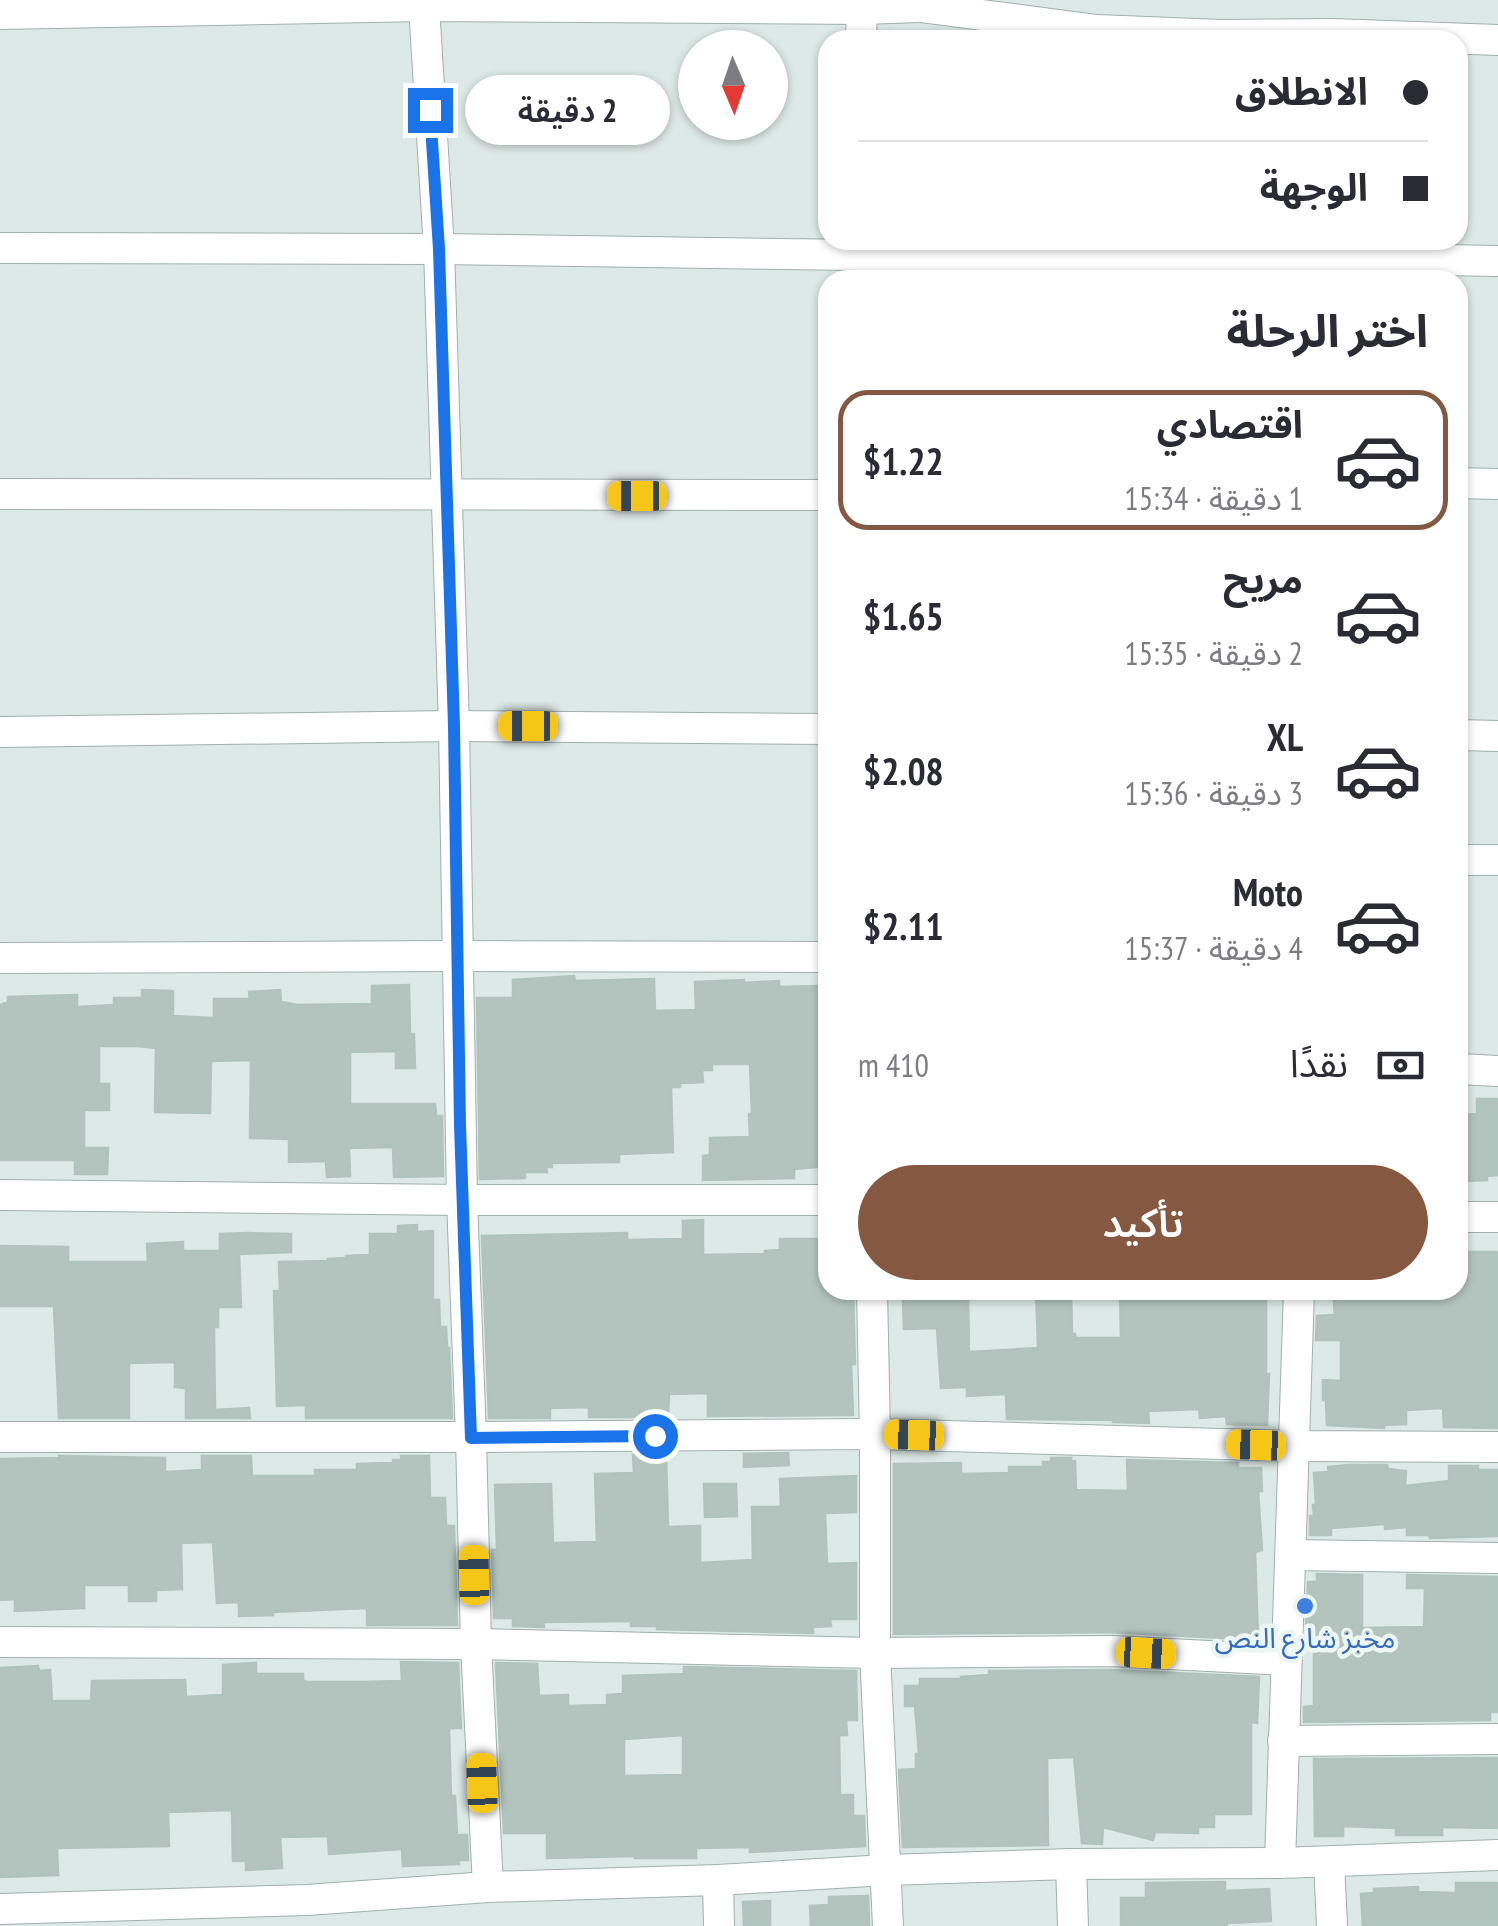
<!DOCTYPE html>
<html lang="ar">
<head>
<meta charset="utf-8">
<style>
	body { margin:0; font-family:"PT Sans Narrow","Noto Sans Arabic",sans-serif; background:#f2f2f3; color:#2b2b33; direction:rtl; height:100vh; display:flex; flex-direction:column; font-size:38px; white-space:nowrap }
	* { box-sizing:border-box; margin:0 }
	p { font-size:32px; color:#7c7c81 }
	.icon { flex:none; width:55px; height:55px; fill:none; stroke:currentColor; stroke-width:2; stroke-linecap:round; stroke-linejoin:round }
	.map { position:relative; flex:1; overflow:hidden; direction:ltr }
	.side { position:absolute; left:818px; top:270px; width:650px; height:1030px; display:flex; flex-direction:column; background:#fff; border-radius:30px; box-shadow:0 2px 8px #0004; direction:rtl }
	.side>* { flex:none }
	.guide { position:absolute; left:818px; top:30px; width:650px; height:220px; border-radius:30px; box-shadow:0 2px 8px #0004; direction:rtl; display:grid; align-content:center; height:220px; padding:0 40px; background:#fff }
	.needle { width:65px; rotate:178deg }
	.controls { position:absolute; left:678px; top:30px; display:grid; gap:20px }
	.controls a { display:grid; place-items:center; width:110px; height:110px; border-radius:50%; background:#fff; box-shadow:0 2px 8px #0004; font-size:50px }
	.end { position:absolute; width:45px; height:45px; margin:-22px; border:12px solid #1a73e8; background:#fff; box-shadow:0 0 0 5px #fff }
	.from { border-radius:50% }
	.bubble { position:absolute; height:70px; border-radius:35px; background:#fff; box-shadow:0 2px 8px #0004; font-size:32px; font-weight:600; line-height:70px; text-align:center; direction:rtl }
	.car { position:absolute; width:30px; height:60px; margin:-30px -15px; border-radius:12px; box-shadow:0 0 8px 2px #0007; background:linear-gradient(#f5c518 24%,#345 0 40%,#f5c518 0 76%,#345 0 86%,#f5c518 0) }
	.guide b { display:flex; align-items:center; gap:35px; height:95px; font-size:38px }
	.guide b+b { border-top:2px solid #e1e1e2 }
	.guide i { width:25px; height:25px; background:#2b2b33 }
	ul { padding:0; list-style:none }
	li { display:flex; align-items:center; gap:30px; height:140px; margin:0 20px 15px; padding:0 20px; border:5px solid transparent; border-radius:30px }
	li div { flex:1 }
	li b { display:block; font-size:38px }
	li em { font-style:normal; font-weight:600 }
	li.current { border-color:#855841 }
	li>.icon { width:90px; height:90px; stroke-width:1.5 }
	h2 { padding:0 40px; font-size:45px; line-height:120px }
	.pay { display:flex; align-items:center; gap:25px; height:110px; padding:0 40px; font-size:38px }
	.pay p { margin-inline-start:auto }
	.primary-button { display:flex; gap:20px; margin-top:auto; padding:20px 40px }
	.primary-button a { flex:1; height:115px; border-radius:60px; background:#855841; color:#fff; font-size:40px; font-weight:600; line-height:115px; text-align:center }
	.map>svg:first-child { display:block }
</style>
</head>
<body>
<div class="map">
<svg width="1498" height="1926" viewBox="0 0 1498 1926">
	<rect width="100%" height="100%" fill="#dde9e6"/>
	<g fill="#b3c4bf" stroke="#b0c3bd" stroke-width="2.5" fill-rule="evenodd">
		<polygon points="574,976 575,981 654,979 655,1011 696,1010 695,982 744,980 744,983 779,981 779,987 819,986 819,1004 828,1004 828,1166 794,1169 794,1178 703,1180 703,1156 710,1155 710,1138 750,1137 749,1114 752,1114 750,1064 712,1064 712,1070 702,1070 703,1082 680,1083 680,1087 671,1087 673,1152 619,1154 619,1162 551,1163 552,1167 546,1167 547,1172 525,1172 525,1178 480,1179 477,998 513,998 513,980"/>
		<polygon points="409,985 410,1034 414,1034 415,1068 396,1068 396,1051 350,1052 350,1104 435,1104 436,1116 442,1116 443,1176 394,1177 393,1147 349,1148 350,1176 327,1177 326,1161 289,1162 289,1139 250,1138 251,1060 211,1061 210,1113 155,1112 156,1048 137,1046 99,1046 99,1084 109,1084 109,1110 84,1110 84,1148 108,1148 107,1174 75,1174 75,1160 0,1160 0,1005 8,1002 8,997 77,995 77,1007 114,1005 114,998 142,998 142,990 173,991 173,1016 214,1018 214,999 250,999 249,992 280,990 281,1002 298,1005 372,1004 372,986"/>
		<polygon points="1477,1099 1498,1099 1498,1175 1487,1176 1487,1180 1461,1181 1461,1115 1477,1114"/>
		<polygon points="703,1220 703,1255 765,1254 765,1251 780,1250 780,1239 823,1239 823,1290 853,1290 855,1364 851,1364 853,1415 708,1416 708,1393 669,1394 668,1415 664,1417 589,1417 589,1407 550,1408 550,1418 489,1418 482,1236 627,1233 627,1240 683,1239 683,1221"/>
		<polygon points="417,1225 417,1232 433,1231 433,1300 439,1300 440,1327 446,1327 447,1348 449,1348 452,1418 306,1418 306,1405 277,1406 274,1291 280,1291 279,1262 328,1261 328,1259 346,1258 346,1256 370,1255 370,1234 398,1234 398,1226"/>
		<polygon points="247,1233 291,1234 291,1252 239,1254 241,1307 218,1307 218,1327 214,1327 215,1410 249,1408 250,1418 186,1418 186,1388 175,1387 175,1362 129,1363 129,1418 59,1418 54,1306 0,1306 0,1246 68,1247 68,1262 148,1262 147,1244 183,1242 183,1251 220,1251 220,1234"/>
		<polygon points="1460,1252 1498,1252 1498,1428 1444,1427 1443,1408 1406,1410 1406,1424 1384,1425 1384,1428 1327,1425 1326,1400 1323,1400 1323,1380 1341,1381 1341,1340 1316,1340 1317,1316 1335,1315 1333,1292 1458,1290 1458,1282 1460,1282"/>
		<polygon points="925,1290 968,1290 969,1352 1038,1348 1036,1290 1071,1290 1072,1334 1075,1334 1076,1338 1121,1338 1120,1290 1266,1291 1266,1374 1269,1374 1267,1425 1227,1424 1226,1416 1200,1418 1199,1409 1148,1411 1149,1423 1113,1422 1113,1420 1007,1419 1006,1394 967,1396 967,1387 941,1388 937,1328 904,1329 903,1299 925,1298"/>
		<polygon points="788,1453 789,1465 744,1467 744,1454"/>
		<polygon points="666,1454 668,1527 700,1526 700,1563 753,1560 752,1507 781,1507 780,1479 856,1476 856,1512 825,1513 827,1564 856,1563 856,1619 830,1619 831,1626 813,1627 813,1633 657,1629 657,1626 631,1626 631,1621 543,1622 544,1627 513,1626 513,1618 494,1618 492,1550 497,1550 495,1485 551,1484 553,1543 597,1542 595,1474 634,1473 633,1455"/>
		<polygon points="59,1456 165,1458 165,1472 202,1470 202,1456 251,1456 252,1476 315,1476 315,1470 357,1470 357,1464 393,1463 393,1460 402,1460 401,1456 429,1456 430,1498 445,1498 446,1526 454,1526 457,1625 367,1625 367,1608 273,1612 273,1615 239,1616 239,1602 217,1603 213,1542 181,1543 182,1589 156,1590 156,1601 129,1601 129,1585 84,1585 84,1608 15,1611 15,1599 0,1600 0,1459 59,1458"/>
		<polygon points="1051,1458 1071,1458 1071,1461 1075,1461 1076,1490 1128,1491 1127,1460 1238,1463 1238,1468 1261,1468 1262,1491 1258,1491 1262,1550 1255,1552 1258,1640 1111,1632 894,1634 894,1464 961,1463 961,1474 1009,1473 1009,1467 1043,1467 1043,1462 1051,1462"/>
		<polygon points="1348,1465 1387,1465 1388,1469 1406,1471 1405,1486 1449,1481 1449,1466 1478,1466 1478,1470 1498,1470 1498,1536 1430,1538 1429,1535 1407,1535 1407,1527 1385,1529 1385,1524 1331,1528 1331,1535 1310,1535 1310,1516 1314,1516 1313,1505 1316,1505 1314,1473 1329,1472 1328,1467"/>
		<polygon points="704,1484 736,1484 737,1516 705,1517"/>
		<polygon points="1317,1574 1362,1575 1362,1628 1424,1627 1425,1588 1407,1588 1407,1575 1498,1577 1498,1712 1490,1712 1490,1720 1304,1722 1304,1707 1314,1706 1314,1629 1306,1629 1308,1582 1317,1582"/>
		<polygon points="401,1662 458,1663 461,1728 449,1728 451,1796 455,1796 457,1835 467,1835 468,1860 458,1860 459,1864 403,1866 402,1849 329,1854 328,1836 280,1837 282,1868 246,1870 246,1861 233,1861 232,1810 168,1812 169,1846 57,1848 58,1875 0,1877 0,1668 38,1666 39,1671 50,1670 52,1701 91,1701 92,1681 185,1680 186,1697 223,1695 223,1665 256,1663 256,1674 303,1674 303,1680 307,1682 361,1682 402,1681"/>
		<path d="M 496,1663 L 537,1664 L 539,1696 L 568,1695 L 568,1706 L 607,1705 L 607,1695 L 623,1694 L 623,1676 L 684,1674 L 684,1667 L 856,1671 L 857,1720 L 846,1720 L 847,1735 L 839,1735 L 840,1795 L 853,1795 L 853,1816 L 864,1816 L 865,1846 L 750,1852 L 750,1847 L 696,1848 L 696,1858 L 635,1858 L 635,1856 L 547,1858 L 547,1833 L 504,1833 ZM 683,1735 L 683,1775 L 624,1776 L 624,1739 Z"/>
		<polygon points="1111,1670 1259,1677 1257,1723 1251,1722 1251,1814 1214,1814 1214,1827 1198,1827 1198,1833 1155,1832 1153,1840 1103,1827 1102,1844 1082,1843 1074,1757 1047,1758 1048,1845 903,1847 899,1770 916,1769 916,1754 919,1754 915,1706 905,1706 905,1686 920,1686 920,1679 961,1679 961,1677 989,1675 989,1671"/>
		<polygon points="1498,1758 1498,1828 1442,1827 1442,1835 1396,1835 1396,1828 1343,1826 1343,1836 1315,1836 1314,1759"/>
		<polygon points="1225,1882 1225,1891 1269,1889 1271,1921 1227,1923 1227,1926 1121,1926 1121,1898 1146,1898 1146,1883"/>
		<polygon points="1456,1883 1498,1883 1498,1926 1363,1926 1361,1894 1374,1893 1374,1889 1418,1887 1418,1892 1456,1893"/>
		<polygon points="868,1896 869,1926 811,1926 810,1906 829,1905 829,1897"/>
		<polygon points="770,1901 770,1926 744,1926 743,1902"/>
	</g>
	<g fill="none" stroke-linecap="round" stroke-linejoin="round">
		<g stroke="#a0b0ad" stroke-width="32">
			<g id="minor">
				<polyline points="424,6 439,249 454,726 462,1200 471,1437 476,1644 488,1887"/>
				<polyline points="920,7 1097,30 1221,35 1333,34 1498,40"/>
				<polyline points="0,14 424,6 862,9 920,7 922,0"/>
				<polyline points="861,40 862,9"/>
				<polyline points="0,248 439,249 857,255 1337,258 1498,261"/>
				<polyline points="1458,483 1498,484"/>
				<polyline points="0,494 828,495"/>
				<polyline points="0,732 454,726 828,729"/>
				<polyline points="1458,735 1498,736"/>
				<polyline points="1458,860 1498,860"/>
				<polyline points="0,958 457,956 828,957"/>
				<polyline points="1458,1069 1498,1071"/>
				<polyline points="0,1195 462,1200 828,1200"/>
				<polyline points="1458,1217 1498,1217"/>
				<polyline points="872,1290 875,1434 875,1653 888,1926"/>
				<polyline points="0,1437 471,1437 875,1434 1293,1446 1498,1447"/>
				<polyline points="1291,1555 1498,1558"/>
				<polyline points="0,1642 476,1644 875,1653 1111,1651 1285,1660"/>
				<polyline points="1283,1741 1498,1739"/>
				<polyline points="1329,1862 1332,1926"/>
				<polyline points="1280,1863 1299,1290"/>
				<polyline points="1071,1864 1073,1926"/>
				<polyline points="718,1880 719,1926"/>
				<polyline points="0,1909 307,1900 488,1887 718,1880 886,1870 1071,1864 1280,1863 1498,1855"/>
			</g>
		</g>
		<use href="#minor" stroke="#fff" stroke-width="30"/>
	</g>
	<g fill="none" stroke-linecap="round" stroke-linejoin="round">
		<polyline stroke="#1a73e8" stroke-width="12" points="430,110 439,249 454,726 460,1125 471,1438 655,1436"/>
	</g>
	<circle fill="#3f7fe0" stroke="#edf6f3" stroke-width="4" cx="1305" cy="1606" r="10"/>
	<g text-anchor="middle" stroke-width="9" stroke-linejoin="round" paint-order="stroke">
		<g font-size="28" fill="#366cbe" stroke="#edf6f3">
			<text x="1305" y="1648">مخبز شارع النص</text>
		</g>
	</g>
</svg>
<div class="controls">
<a><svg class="needle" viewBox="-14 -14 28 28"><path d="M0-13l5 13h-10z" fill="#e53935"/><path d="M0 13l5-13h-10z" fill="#7c7c81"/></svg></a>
</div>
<i class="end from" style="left:655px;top:1436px"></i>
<i class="end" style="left:430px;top:110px"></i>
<div class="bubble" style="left:465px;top:75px;width:205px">2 دقيقة</div>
<i class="car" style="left:637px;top:496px;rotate:270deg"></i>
<i class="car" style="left:528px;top:726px;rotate:270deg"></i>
<i class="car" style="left:914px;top:1435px;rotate:272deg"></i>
<i class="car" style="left:1256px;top:1445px;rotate:272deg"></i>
<i class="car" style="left:474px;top:1575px;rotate:359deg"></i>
<i class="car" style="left:1146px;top:1653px;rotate:93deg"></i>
<i class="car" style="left:482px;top:1783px;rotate:358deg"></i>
<div class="guide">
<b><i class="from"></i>الانطلاق</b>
<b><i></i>الوجهة</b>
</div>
<section class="side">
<h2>اختر الرحلة</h2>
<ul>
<li class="current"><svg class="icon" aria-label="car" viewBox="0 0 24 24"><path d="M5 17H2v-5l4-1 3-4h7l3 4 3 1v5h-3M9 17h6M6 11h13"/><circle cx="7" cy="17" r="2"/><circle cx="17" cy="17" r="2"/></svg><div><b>اقتصادي</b><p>1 دقيقة · 15:34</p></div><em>$1.22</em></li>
<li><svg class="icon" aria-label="car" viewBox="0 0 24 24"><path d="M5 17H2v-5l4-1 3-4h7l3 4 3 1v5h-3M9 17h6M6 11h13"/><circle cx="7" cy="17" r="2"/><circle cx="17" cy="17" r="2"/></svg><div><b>مريح</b><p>2 دقيقة · 15:35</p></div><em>$1.65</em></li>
<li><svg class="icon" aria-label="car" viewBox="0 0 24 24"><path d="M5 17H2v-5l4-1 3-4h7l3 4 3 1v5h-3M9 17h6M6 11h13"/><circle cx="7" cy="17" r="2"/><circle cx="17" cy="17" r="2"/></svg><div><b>XL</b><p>3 دقيقة · 15:36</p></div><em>$2.08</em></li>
<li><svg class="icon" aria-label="car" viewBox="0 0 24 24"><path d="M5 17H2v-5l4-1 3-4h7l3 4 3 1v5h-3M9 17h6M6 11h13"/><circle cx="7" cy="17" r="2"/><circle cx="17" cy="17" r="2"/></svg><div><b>Moto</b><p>4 دقيقة · 15:37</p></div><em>$2.11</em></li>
</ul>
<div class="pay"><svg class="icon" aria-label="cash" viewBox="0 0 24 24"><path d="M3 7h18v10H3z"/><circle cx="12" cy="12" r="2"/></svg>نقدًا<p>410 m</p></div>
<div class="primary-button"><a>تأكيد</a></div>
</section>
</div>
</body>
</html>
